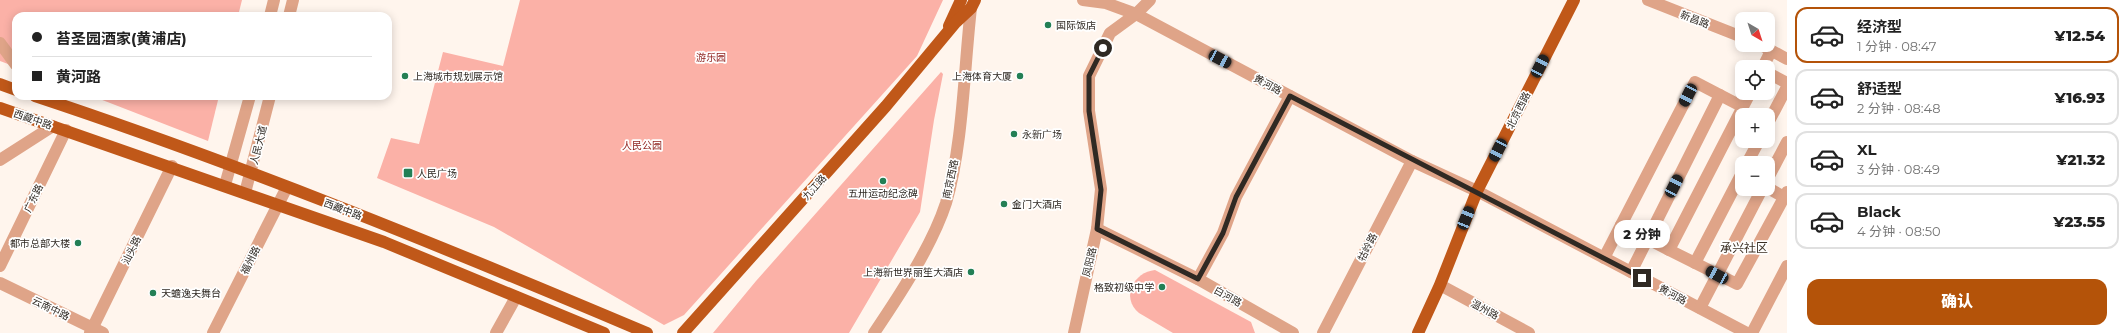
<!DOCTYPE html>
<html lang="zh">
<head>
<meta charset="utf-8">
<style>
	body { margin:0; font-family:Montserrat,"Noto Sans SC",sans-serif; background:#f2f2f2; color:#222; height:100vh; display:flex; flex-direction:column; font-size:15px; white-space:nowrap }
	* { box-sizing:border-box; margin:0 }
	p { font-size:13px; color:#767676 }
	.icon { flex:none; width:22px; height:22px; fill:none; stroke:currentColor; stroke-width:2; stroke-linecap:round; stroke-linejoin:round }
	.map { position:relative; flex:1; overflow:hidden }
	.sheet { display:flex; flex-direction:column; background:#fff; width:340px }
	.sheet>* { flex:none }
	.top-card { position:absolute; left:12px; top:12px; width:380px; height:88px; border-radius:12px; box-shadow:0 2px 10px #0003; display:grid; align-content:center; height:88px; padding:0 20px; background:#fff }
	.needle { width:26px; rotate:141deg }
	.controls { position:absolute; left:1735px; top:12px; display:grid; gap:8px }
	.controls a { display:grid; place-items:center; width:40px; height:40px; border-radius:8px; background:#fff; box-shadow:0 2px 10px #0003; font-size:20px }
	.end { position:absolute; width:18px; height:18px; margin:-9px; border:5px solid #2f2923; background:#fff; box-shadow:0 0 0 2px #fff }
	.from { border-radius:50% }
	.bubble { position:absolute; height:28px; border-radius:12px; background:#fff; box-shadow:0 2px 10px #0003; font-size:13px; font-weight:800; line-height:28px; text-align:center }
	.car { position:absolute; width:12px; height:24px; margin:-12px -6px; border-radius:5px; box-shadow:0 0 3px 1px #0007; background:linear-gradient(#222 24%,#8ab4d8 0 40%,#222 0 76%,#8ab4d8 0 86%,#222 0) }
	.top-card b { display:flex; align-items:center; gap:14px; height:38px; font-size:15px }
	.top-card b+b { border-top:1px solid #e0e0e0 }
	.top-card i { width:10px; height:10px; background:#222 }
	ul { padding:7px 0 0; list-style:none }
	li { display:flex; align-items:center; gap:12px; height:56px; margin:0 8px 6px; padding:0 12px; border:2px solid #e0e0e0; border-radius:12px }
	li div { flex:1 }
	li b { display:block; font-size:15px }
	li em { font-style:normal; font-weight:800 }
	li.selected { border-color:#b45309 }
	li>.icon { width:36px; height:36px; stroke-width:1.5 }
	.action { display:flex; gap:8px; margin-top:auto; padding:8px 20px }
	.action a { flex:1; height:46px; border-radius:12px; background:#b45309; color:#fff; font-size:16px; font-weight:800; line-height:46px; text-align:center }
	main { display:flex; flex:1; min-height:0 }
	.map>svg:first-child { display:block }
</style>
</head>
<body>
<main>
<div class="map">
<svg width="1787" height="333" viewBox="0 0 1787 333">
	<rect width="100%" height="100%" fill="#fff5ed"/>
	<g fill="#fbb1a7">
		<polygon points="0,0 242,0 238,16 16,16 16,67 0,61"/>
		<polygon points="520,0 943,0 917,56 684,315 664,325 494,227 377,178 391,138 419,144 443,52 503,66"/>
		<polygon points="941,72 943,74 934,120 920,212 849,333 713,333 756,281"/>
		<polygon points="92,96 219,96 208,141"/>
		<path d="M 1155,270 L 1251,322 L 1255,333 L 1173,333 L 1139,313 C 1120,297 1134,272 1155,270 Z"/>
	</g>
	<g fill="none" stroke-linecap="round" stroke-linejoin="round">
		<g stroke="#dfa488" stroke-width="12">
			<polyline points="1083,0 1106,3 1136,14 1412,161 1477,191 1747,333"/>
			<polyline points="1648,0 1742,37"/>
			<polyline points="270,16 274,0"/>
			<polyline points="289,16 293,0"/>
			<polyline points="0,43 16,65"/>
			<polyline points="1761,45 1787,59"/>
			<polyline points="1763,67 1771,51"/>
			<polyline points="1768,73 1787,83"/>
			<polyline points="1768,123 1787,87"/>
			<polyline points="0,160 53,126"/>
			<polyline points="1747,163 1759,141"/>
			<polyline points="1742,173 1695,263 1737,284 1787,192"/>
			<polyline points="1768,178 1787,142"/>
			<polyline points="225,185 250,96"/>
			<polyline points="1768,188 1784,197"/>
			<polyline points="245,193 270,96"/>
			<polyline points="1621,225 1669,250"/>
			<polyline points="1097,229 1198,279 1293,333"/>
			<polyline points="1604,258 1695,82 1743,107"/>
			<polyline points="1695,263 1669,250 1750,93"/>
			<polyline points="0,266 66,130"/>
			<polyline points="1631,272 1720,95"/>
			<polyline points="1198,279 1223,233 1236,197 1290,96"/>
			<polyline points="0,283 103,333"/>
			<polyline points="1440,285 1529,333"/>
			<polyline points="1700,308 1762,189"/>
			<polyline points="90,333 172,166"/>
			<polyline points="213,333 287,187"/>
			<polyline points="496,333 516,297"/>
			<path d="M 874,333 C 899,296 932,246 946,203 C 963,145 964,69 971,8"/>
			<polyline points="1074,333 1097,229 1101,189 1089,111 1089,76 1110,33 1136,14 1150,0"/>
			<polyline points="1323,333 1412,161"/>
			<polyline points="1752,333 1787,266"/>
		</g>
		<g stroke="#c05819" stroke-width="12">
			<polyline points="949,26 961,0"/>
			<polyline points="0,84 16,90"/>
			<path d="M 35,96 C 243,165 446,248 647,333"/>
			<polyline points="0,108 384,242 604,333"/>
			<polyline points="683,333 886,106 956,22 971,8 975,0"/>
			<polyline points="1418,333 1440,285 1477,191 1574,0"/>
		</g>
	</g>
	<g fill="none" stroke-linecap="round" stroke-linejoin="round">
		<polyline stroke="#2f2923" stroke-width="5" points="1103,48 1089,76 1089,111 1101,190 1097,229 1198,279 1223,233 1236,197 1290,96 1642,278"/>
	</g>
	<g fill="#237f55" stroke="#fff" stroke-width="1.5">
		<circle cx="1048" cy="25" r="4"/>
		<circle cx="405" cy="76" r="4"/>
		<circle cx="1020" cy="76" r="4"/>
		<circle cx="1014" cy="134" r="4"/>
		<rect x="403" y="168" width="10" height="10" rx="2"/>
		<circle cx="883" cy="181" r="4"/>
		<circle cx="1004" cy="204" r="4"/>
		<circle cx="78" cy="243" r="4"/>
		<circle cx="971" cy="272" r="4"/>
		<circle cx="1162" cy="287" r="4"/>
		<circle cx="153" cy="293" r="4"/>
	</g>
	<g text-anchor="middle" stroke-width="3.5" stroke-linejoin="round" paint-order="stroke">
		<g font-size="10" fill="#2f2923" stroke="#fff">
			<text transform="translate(1695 19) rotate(21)" y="4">新昌路</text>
			<text transform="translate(1268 84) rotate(28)" y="4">黄河路</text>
			<text transform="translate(1518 110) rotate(-63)" y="4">北京西路</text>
			<text transform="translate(33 119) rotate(19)" y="4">西藏中路</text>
			<text transform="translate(258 145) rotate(-76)" y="4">人民大道</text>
			<text transform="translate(950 179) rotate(-78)" y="4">南京西路</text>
			<text transform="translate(814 187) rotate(-48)" y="4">九江路</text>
			<text transform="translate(33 198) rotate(-64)" y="4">广东路</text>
			<text transform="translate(343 209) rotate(21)" y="4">西藏中路</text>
			<text transform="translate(1367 247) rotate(-63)" y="4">牯岭路</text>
			<text transform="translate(131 250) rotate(-64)" y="4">汕头路</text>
			<text transform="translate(250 260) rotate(-63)" y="4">福州路</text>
			<text transform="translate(1089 262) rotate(-77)" y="4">凤阳路</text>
			<text transform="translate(1673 294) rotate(28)" y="4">黄河路</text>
			<text transform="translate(1228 296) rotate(29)" y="4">白河路</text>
			<text transform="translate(51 308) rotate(26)" y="4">云南中路</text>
			<text transform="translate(1485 309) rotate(28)" y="4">温州路</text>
		</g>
		<g font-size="10" fill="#2f2923" stroke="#fff" text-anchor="start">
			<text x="1056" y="29">国际饭店</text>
			<text x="413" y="80">上海城市规划展示馆</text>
			<text x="1012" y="80" text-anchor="end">上海体育大厦</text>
			<text x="1022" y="138">永新广场</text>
			<text x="417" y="177">人民广场</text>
			<text x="883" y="197" text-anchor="middle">五卅运动纪念碑</text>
			<text x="1012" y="208">金门大酒店</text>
			<text x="70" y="247" text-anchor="end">都市总部大楼</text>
			<text x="963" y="276" text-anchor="end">上海新世界丽笙大酒店</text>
			<text x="1154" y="291" text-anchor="end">格致初级中学</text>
			<text x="161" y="297">天蟾逸夫舞台</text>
		</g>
		<g font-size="10" fill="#8d1e1a" stroke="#fff">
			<text x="711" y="61">游乐园</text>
			<text x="642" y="149">人民公园</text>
		</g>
		<g font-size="12" fill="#3c3024" stroke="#fff">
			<text x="1744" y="252">承兴社区</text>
		</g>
	</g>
</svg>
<div class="controls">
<a><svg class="needle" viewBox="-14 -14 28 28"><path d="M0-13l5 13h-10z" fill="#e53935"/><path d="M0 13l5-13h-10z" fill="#767676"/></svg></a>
<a><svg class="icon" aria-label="locate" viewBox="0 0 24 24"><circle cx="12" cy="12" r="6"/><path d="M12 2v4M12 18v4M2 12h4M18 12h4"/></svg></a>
<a>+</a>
<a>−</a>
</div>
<i class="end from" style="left:1103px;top:48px"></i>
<i class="end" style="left:1642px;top:278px"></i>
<div class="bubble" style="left:1614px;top:220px;width:56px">2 分钟</div>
<i class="car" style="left:1220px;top:59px;rotate:118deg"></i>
<i class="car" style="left:1540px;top:66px;rotate:27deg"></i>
<i class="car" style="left:1688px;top:95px;rotate:207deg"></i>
<i class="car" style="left:1498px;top:150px;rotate:207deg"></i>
<i class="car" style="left:1674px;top:186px;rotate:27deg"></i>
<i class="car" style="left:1466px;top:218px;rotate:22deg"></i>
<i class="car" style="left:1717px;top:275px;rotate:298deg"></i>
<div class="top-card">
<b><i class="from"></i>苔圣园酒家(黄浦店)</b>
<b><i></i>黄河路</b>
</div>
</div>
<section class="sheet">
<ul>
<li class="selected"><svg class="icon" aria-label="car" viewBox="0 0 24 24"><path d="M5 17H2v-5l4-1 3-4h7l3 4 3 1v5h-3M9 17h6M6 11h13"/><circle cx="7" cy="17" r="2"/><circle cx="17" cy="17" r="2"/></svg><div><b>经济型</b><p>1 分钟 · 08:47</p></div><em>¥12.54</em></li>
<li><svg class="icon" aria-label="car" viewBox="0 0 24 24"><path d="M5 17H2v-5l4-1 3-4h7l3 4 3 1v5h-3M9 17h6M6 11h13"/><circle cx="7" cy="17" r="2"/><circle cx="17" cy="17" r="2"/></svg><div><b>舒适型</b><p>2 分钟 · 08:48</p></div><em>¥16.93</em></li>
<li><svg class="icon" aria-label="car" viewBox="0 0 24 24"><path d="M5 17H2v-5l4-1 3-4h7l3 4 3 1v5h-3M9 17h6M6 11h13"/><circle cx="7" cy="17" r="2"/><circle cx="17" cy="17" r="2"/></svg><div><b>XL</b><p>3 分钟 · 08:49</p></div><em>¥21.32</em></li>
<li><svg class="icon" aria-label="car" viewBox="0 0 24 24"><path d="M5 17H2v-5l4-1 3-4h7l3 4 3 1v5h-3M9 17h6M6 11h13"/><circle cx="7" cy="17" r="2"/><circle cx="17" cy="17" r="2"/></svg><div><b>Black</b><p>4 分钟 · 08:50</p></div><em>¥23.55</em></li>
</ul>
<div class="action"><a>确认</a></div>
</section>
</main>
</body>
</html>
